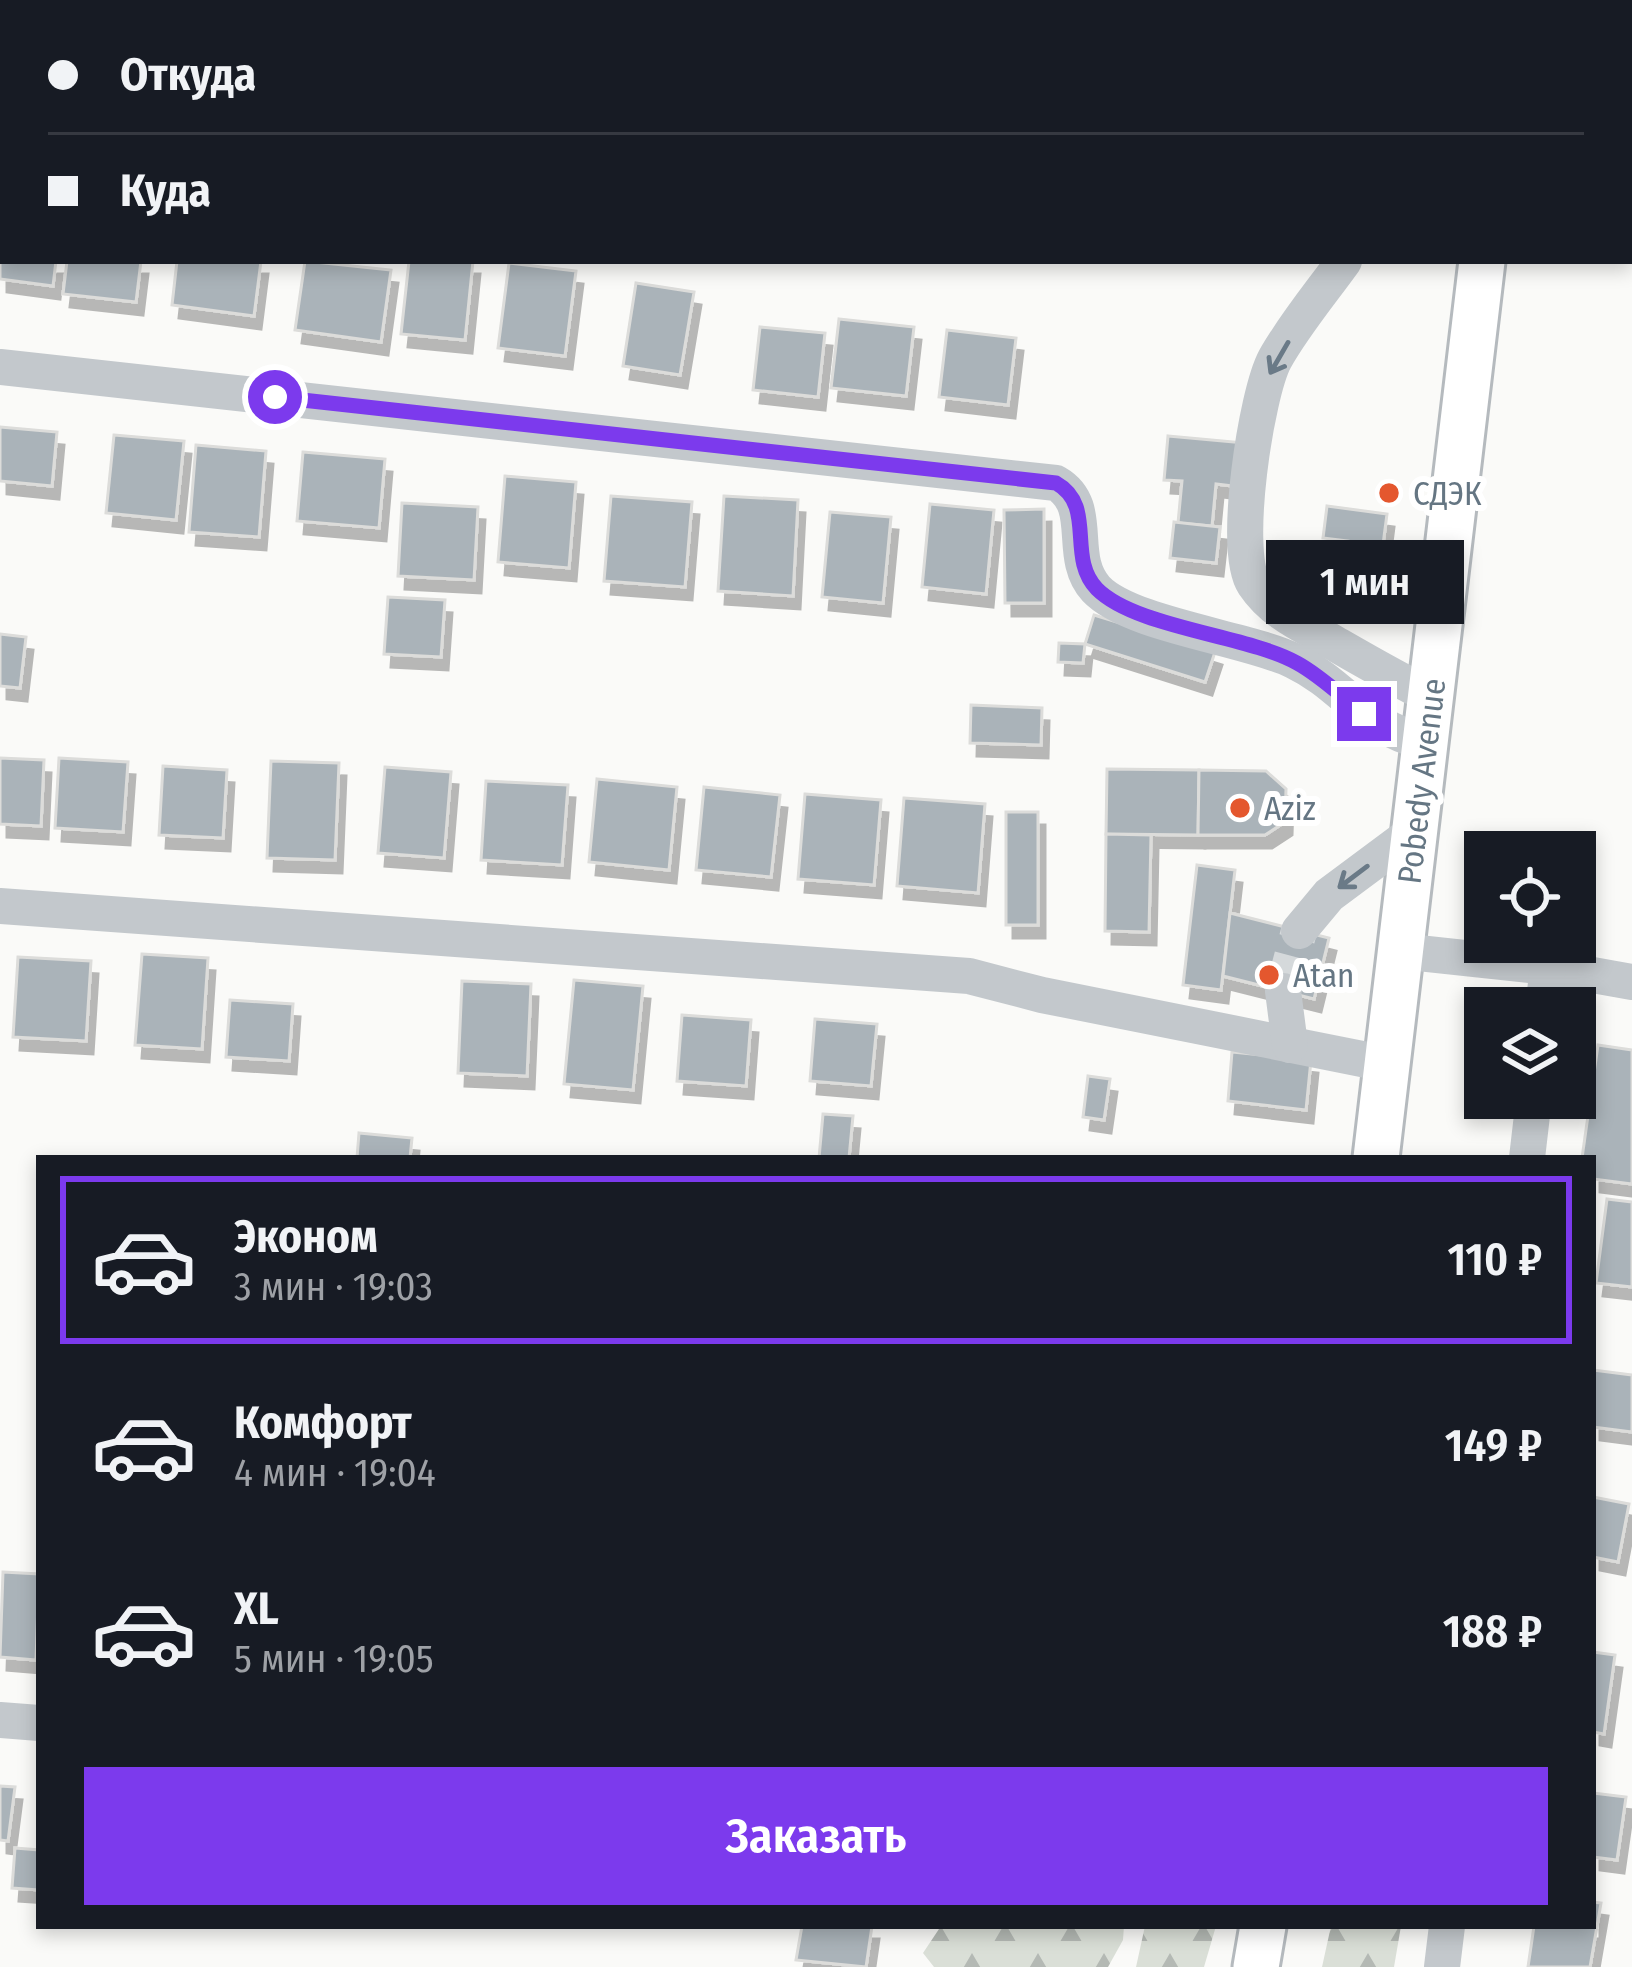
<!DOCTYPE html>
<html lang="ru">
<head>
<meta charset="utf-8">
<style>
	body { margin:0; font-family:"Fira Sans Condensed",sans-serif; background:#242831; color:#f1f3f6; height:100vh; display:flex; flex-direction:column; font-size:45px; white-space:nowrap }
	* { box-sizing:border-box; margin:0 }
	p { font-size:39px; color:#9ea1a6 }
	.icon { flex:none; width:66px; height:66px; fill:none; stroke:currentColor; stroke-width:2; stroke-linecap:round; stroke-linejoin:round }
	.map { position:relative; flex:1; overflow:hidden }
	.side { position:absolute; left:36px; top:1155px; width:1560px; height:774px; display:flex; flex-direction:column; background:#171b24; border-radius:0px; box-shadow:0 6px 18px #0003 }
	.side>* { flex:none }
	.banner { position:absolute; left:0px; top:0px; width:1632px; height:264px; box-shadow:0 6px 18px #0003; display:grid; align-content:center; height:264px; padding:0 48px; background:#171b24 }
	.fabs { position:absolute; left:1464px; top:831px; display:grid; gap:24px }
	.fabs a { display:grid; place-items:center; width:132px; height:132px; border-radius:0px; background:#171b24; box-shadow:0 6px 18px #0003; font-size:60px }
	.end { position:absolute; width:54px; height:54px; margin:-27px; border:15px solid #7c3aed; background:#fff; box-shadow:0 0 0 6px #fff }
	.from { border-radius:50% }
	.bubble { position:absolute; height:84px; border-radius:0px; background:#171b24; box-shadow:0 6px 18px #0003; font-size:39px; font-weight:600; line-height:84px; text-align:center }
	.banner b { display:flex; align-items:center; gap:42px; height:114px; font-size:45px }
	.banner b+b { border-top:3px solid #363941 }
	.banner i { width:30px; height:30px; background:#f1f3f6 }
	ul { padding:21px 0 0; list-style:none }
	li { display:flex; align-items:center; gap:36px; height:168px; margin:0 24px 18px; padding:0 24px; border:6px solid transparent; border-radius:0px }
	li div { flex:1 }
	li b { display:block; font-size:45px }
	li em { font-style:normal; font-weight:600 }
	li.on { border-color:#7c3aed }
	li>.icon { width:108px; height:108px; stroke-width:1.5 }
	.button { display:flex; gap:24px; margin-top:auto; padding:24px 48px }
	.button a { flex:1; height:138px; border-radius:0px; background:#7c3aed; color:#fff; font-size:48px; font-weight:600; line-height:138px; text-align:center }
	.map>svg:first-child { display:block }
</style>
</head>
<body>
<div class="map">
<svg width="1632" height="1967" viewBox="0 0 1632 1967">
	<defs>
		<pattern id="forest-firs" width="22" height="20" patternUnits="userSpaceOnUse" patternTransform="scale(3)"><rect width="22" height="20" fill="#dadfd7"/><path d="M5 1l3.5 6h-7zM16 11l3.5 6h-7z" fill="#b4b9b4"/></pattern>
		<filter id="shadow"><feDropShadow dx="7" dy="13" stdDeviation="0" flood-color="#0004"/></filter>
	</defs>
	<rect width="100%" height="100%" fill="#fafaf8"/>
	<g fill="url(#forest-firs)">
		<polygon points="941,1926 1124,1926 1123,1940 1108,1967 934,1967 923,1953"/>
		<polygon points="1145,1926 1216,1926 1204,1967 1136,1967"/>
		<polygon points="1331,1926 1401,1926 1394,1967 1322,1967"/>
	</g>
	<g fill="#aab3b9" stroke="#dcdcda" stroke-width="3" filter="url(#shadow)">
		<polygon points="0,203 3,261 56,261 53,286 0,279"/>
		<polygon points="67,261 141,261 136,302 63,294"/>
		<polygon points="177,261 261,261 254,316 172,305"/>
		<polygon points="305,261 391,270 381,342 295,330"/>
		<polygon points="409,261 473,261 465,340 401,334"/>
		<polygon points="509,263 576,271 565,356 498,348"/>
		<polygon points="636,283 694,292 680,375 623,366"/>
		<polygon points="839,319 914,327 906,396 831,388"/>
		<polygon points="760,327 825,333 818,397 753,390"/>
		<polygon points="947,330 1016,338 1008,405 939,397"/>
		<polygon points="0,427 57,432 52,486 0,481"/>
		<polygon points="114,435 184,441 176,520 106,513"/>
		<polygon points="1168,436 1245,443 1241,487 1216,484 1212,526 1178,523 1182,481 1164,480"/>
		<polygon points="196,445 266,451 259,537 189,532"/>
		<polygon points="303,452 385,459 379,528 297,521"/>
		<polygon points="505,476 576,482 569,568 498,562"/>
		<polygon points="611,496 692,502 685,587 604,581"/>
		<polygon points="724,496 798,500 793,596 718,591"/>
		<polygon points="402,503 478,507 474,580 398,576"/>
		<polygon points="930,504 994,510 986,594 922,587"/>
		<polygon points="1327,506 1387,514 1379,575 1345,571 1348,541 1323,538"/>
		<polygon points="1044,509 1044,603 1005,603 1004,510"/>
		<polygon points="830,512 891,517 883,603 822,597"/>
		<polygon points="1174,522 1220,527 1216,563 1170,558"/>
		<polygon points="388,597 445,600 441,657 384,654"/>
		<polygon points="1094,615 1215,652 1205,682 1085,644"/>
		<polygon points="0,634 26,637 20,688 0,686"/>
		<polygon points="1059,643 1085,644 1083,663 1058,662"/>
		<polygon points="971,705 1042,708 1041,745 970,743"/>
		<polygon points="0,758 44,760 41,826 0,824"/>
		<polygon points="59,758 128,762 123,832 55,828"/>
		<polygon points="271,761 339,763 335,860 267,858"/>
		<polygon points="163,766 227,770 223,838 159,835"/>
		<polygon points="385,767 451,772 444,858 378,853"/>
		<polygon points="1107,769 1199,770 1198,835 1106,834"/>
		<polygon points="1199,770 1266,771 1286,789 1285,822 1265,835 1198,835"/>
		<polygon points="597,779 677,787 669,870 589,862"/>
		<polygon points="486,781 568,785 562,865 481,860"/>
		<polygon points="704,787 780,795 771,877 696,870"/>
		<polygon points="805,794 881,800 874,885 798,879"/>
		<polygon points="904,798 985,804 978,893 897,886"/>
		<rect x="1006" y="812" width="32" height="113"/>
		<polygon points="1106,834 1151,835 1149,932 1105,931"/>
		<polygon points="1197,865 1235,870 1221,990 1183,985"/>
		<polygon points="1230,913 1329,938 1314,999 1223,976"/>
		<polygon points="142,954 208,958 202,1049 135,1045"/>
		<polygon points="18,957 91,961 86,1041 13,1037"/>
		<polygon points="574,980 643,986 633,1090 564,1084"/>
		<polygon points="462,981 531,984 527,1076 458,1073"/>
		<polygon points="230,1000 293,1004 289,1061 226,1057"/>
		<polygon points="682,1015 751,1020 746,1086 677,1081"/>
		<polygon points="815,1019 877,1024 871,1086 810,1081"/>
		<polygon points="1598,1045 1632,1050 1632,1184 1593,1179 1593,1158 1582,1158"/>
		<polygon points="1232,1052 1311,1060 1306,1110 1228,1101"/>
		<polygon points="1088,1076 1110,1079 1104,1120 1083,1117"/>
		<polygon points="823,1114 853,1116 849,1158 819,1158"/>
		<polygon points="359,1133 412,1138 410,1158 357,1158"/>
		<polygon points="1607,1199 1632,1202 1632,1287 1596,1283"/>
		<polygon points="1593,1370 1632,1375 1632,1432 1593,1427"/>
		<polygon points="1593,1497 1629,1504 1618,1562 1593,1557"/>
		<polygon points="3,1572 39,1574 36,1660 0,1657"/>
		<polygon points="1593,1652 1615,1655 1604,1734 1593,1732"/>
		<polygon points="0,1786 15,1787 8,1841 0,1840"/>
		<polygon points="1593,1793 1626,1797 1617,1860 1593,1857"/>
		<polygon points="15,1848 39,1850 39,1890 12,1888"/>
		<polygon points="1593,1902 1601,1903 1590,1967 1528,1967 1534,1926 1593,1926"/>
		<polygon points="802,1926 872,1926 866,1967 796,1960"/>
	</g>
	<g fill="none" stroke-linecap="round" stroke-linejoin="round">
		<polyline stroke="#d5d9db" stroke-width="36" stroke-dasharray="36 18" stroke-linecap="butt" points="1283,991 1299,931"/>
		<g stroke="#b5babe" stroke-width="51">
			<g id="major">
				<polyline points="1514,3 1514,0"/>
				<polyline points="1376,1158 1482,261"/>
				<polyline points="1256,1967 1263,1926"/>
			</g>
		</g>
		<g stroke="#c3c8cc" stroke-width="36">
			<polyline points="711,3 711,0"/>
			<polyline points="1090,3 1091,0"/>
			<path d="M 1344,261 C 1321,293 1294,325 1275,359 C 1256,394 1232,552 1254,584 C 1274,614 1305,626 1334,643 C 1367,662 1398,680 1431,696"/>
			<path d="M 0,367 L 1056,483 C 1096,506 1066,556 1096,589 C 1130,625 1247,638 1294,661 C 1346,686 1362,727 1425,742"/>
			<polyline points="0,906 969,976 1042,995 1387,1064"/>
			<polyline points="1299,931 1329,895 1415,831"/>
			<polyline points="1400,951 1548,967 1632,982"/>
			<polyline points="1283,991 1290,1045"/>
			<polyline points="1543,1008 1548,967"/>
			<polyline points="1527,1158 1534,1098"/>
			<polyline points="0,1720 39,1723"/>
			<polyline points="1442,1967 1447,1926"/>
		</g>
		<use href="#major" stroke="#fff" stroke-width="45"/>
	</g>
	<defs><path id="oneway-shaft" d="M-6 0H5M1.5-3L5.5 0L1.5 3" fill="none" stroke-width="1.6" stroke-linecap="round" stroke-linejoin="round" transform="scale(3)"/></defs>
	<g stroke="#6a7a87">
		<use href="#oneway-shaft" transform="translate(1279 358) rotate(120)"/>
		<use href="#oneway-shaft" transform="translate(1353 877) rotate(143)"/>
	</g>
	<g fill="none" stroke-linecap="round" stroke-linejoin="round">
		<path stroke="#7c3aed" stroke-width="15" d="M 275,397 L 1056,483 C 1097,506 1066,557 1097,589 C 1136,628 1247,635 1297,663 C 1321,676 1342,697 1364,714"/>
	</g>
	<g fill="#e4572e" stroke="#fff" stroke-width="4.5">
		<circle cx="1389" cy="493" r="12"/>
		<circle cx="1240" cy="808" r="12"/>
		<circle cx="1269" cy="975" r="12"/>
	</g>
	<g text-anchor="middle" stroke-width="12" stroke-linejoin="round" paint-order="stroke">
		<g font-size="33" fill="#657683" stroke="#fff" text-anchor="start">
			<text x="1413" y="505">СДЭК</text>
			<text x="1264" y="820">Aziz</text>
			<text x="1293" y="987">Atan</text>
		</g>
		<g font-size="33" fill="#657683" stroke="#fff">
			<text transform="translate(1421 781) rotate(-83)" y="12">Pobedy Avenue</text>
		</g>
	</g>
</svg>
<div class="fabs">
<a><svg class="icon" aria-label="locate" viewBox="0 0 24 24"><circle cx="12" cy="12" r="6"/><path d="M12 2v4M12 18v4M2 12h4M18 12h4"/></svg></a>
<a><svg class="icon" aria-label="layers" viewBox="0 0 24 24"><path d="M12 4l9 5-9 5-9-5zM3 14l9 5 9-5"/></svg></a>
</div>
<i class="end from" style="left:275px;top:397px"></i>
<i class="end" style="left:1364px;top:714px"></i>
<div class="bubble" style="left:1266px;top:540px;width:198px">1 мин</div>
<div class="banner">
<b><i class="from"></i>Откуда</b>
<b><i></i>Куда</b>
</div>
<section class="side">
<ul>
<li class="on"><svg class="icon" aria-label="car" viewBox="0 0 24 24"><path d="M5 17H2v-5l4-1 3-4h7l3 4 3 1v5h-3M9 17h6M6 11h13"/><circle cx="7" cy="17" r="2"/><circle cx="17" cy="17" r="2"/></svg><div><b>Эконом</b><p>3 мин · 19:03</p></div><em>110 ₽</em></li>
<li><svg class="icon" aria-label="car" viewBox="0 0 24 24"><path d="M5 17H2v-5l4-1 3-4h7l3 4 3 1v5h-3M9 17h6M6 11h13"/><circle cx="7" cy="17" r="2"/><circle cx="17" cy="17" r="2"/></svg><div><b>Комфорт</b><p>4 мин · 19:04</p></div><em>149 ₽</em></li>
<li><svg class="icon" aria-label="car" viewBox="0 0 24 24"><path d="M5 17H2v-5l4-1 3-4h7l3 4 3 1v5h-3M9 17h6M6 11h13"/><circle cx="7" cy="17" r="2"/><circle cx="17" cy="17" r="2"/></svg><div><b>XL</b><p>5 мин · 19:05</p></div><em>188 ₽</em></li>
</ul>
<div class="button"><a>Заказать</a></div>
</section>
</div>
</body>
</html>
